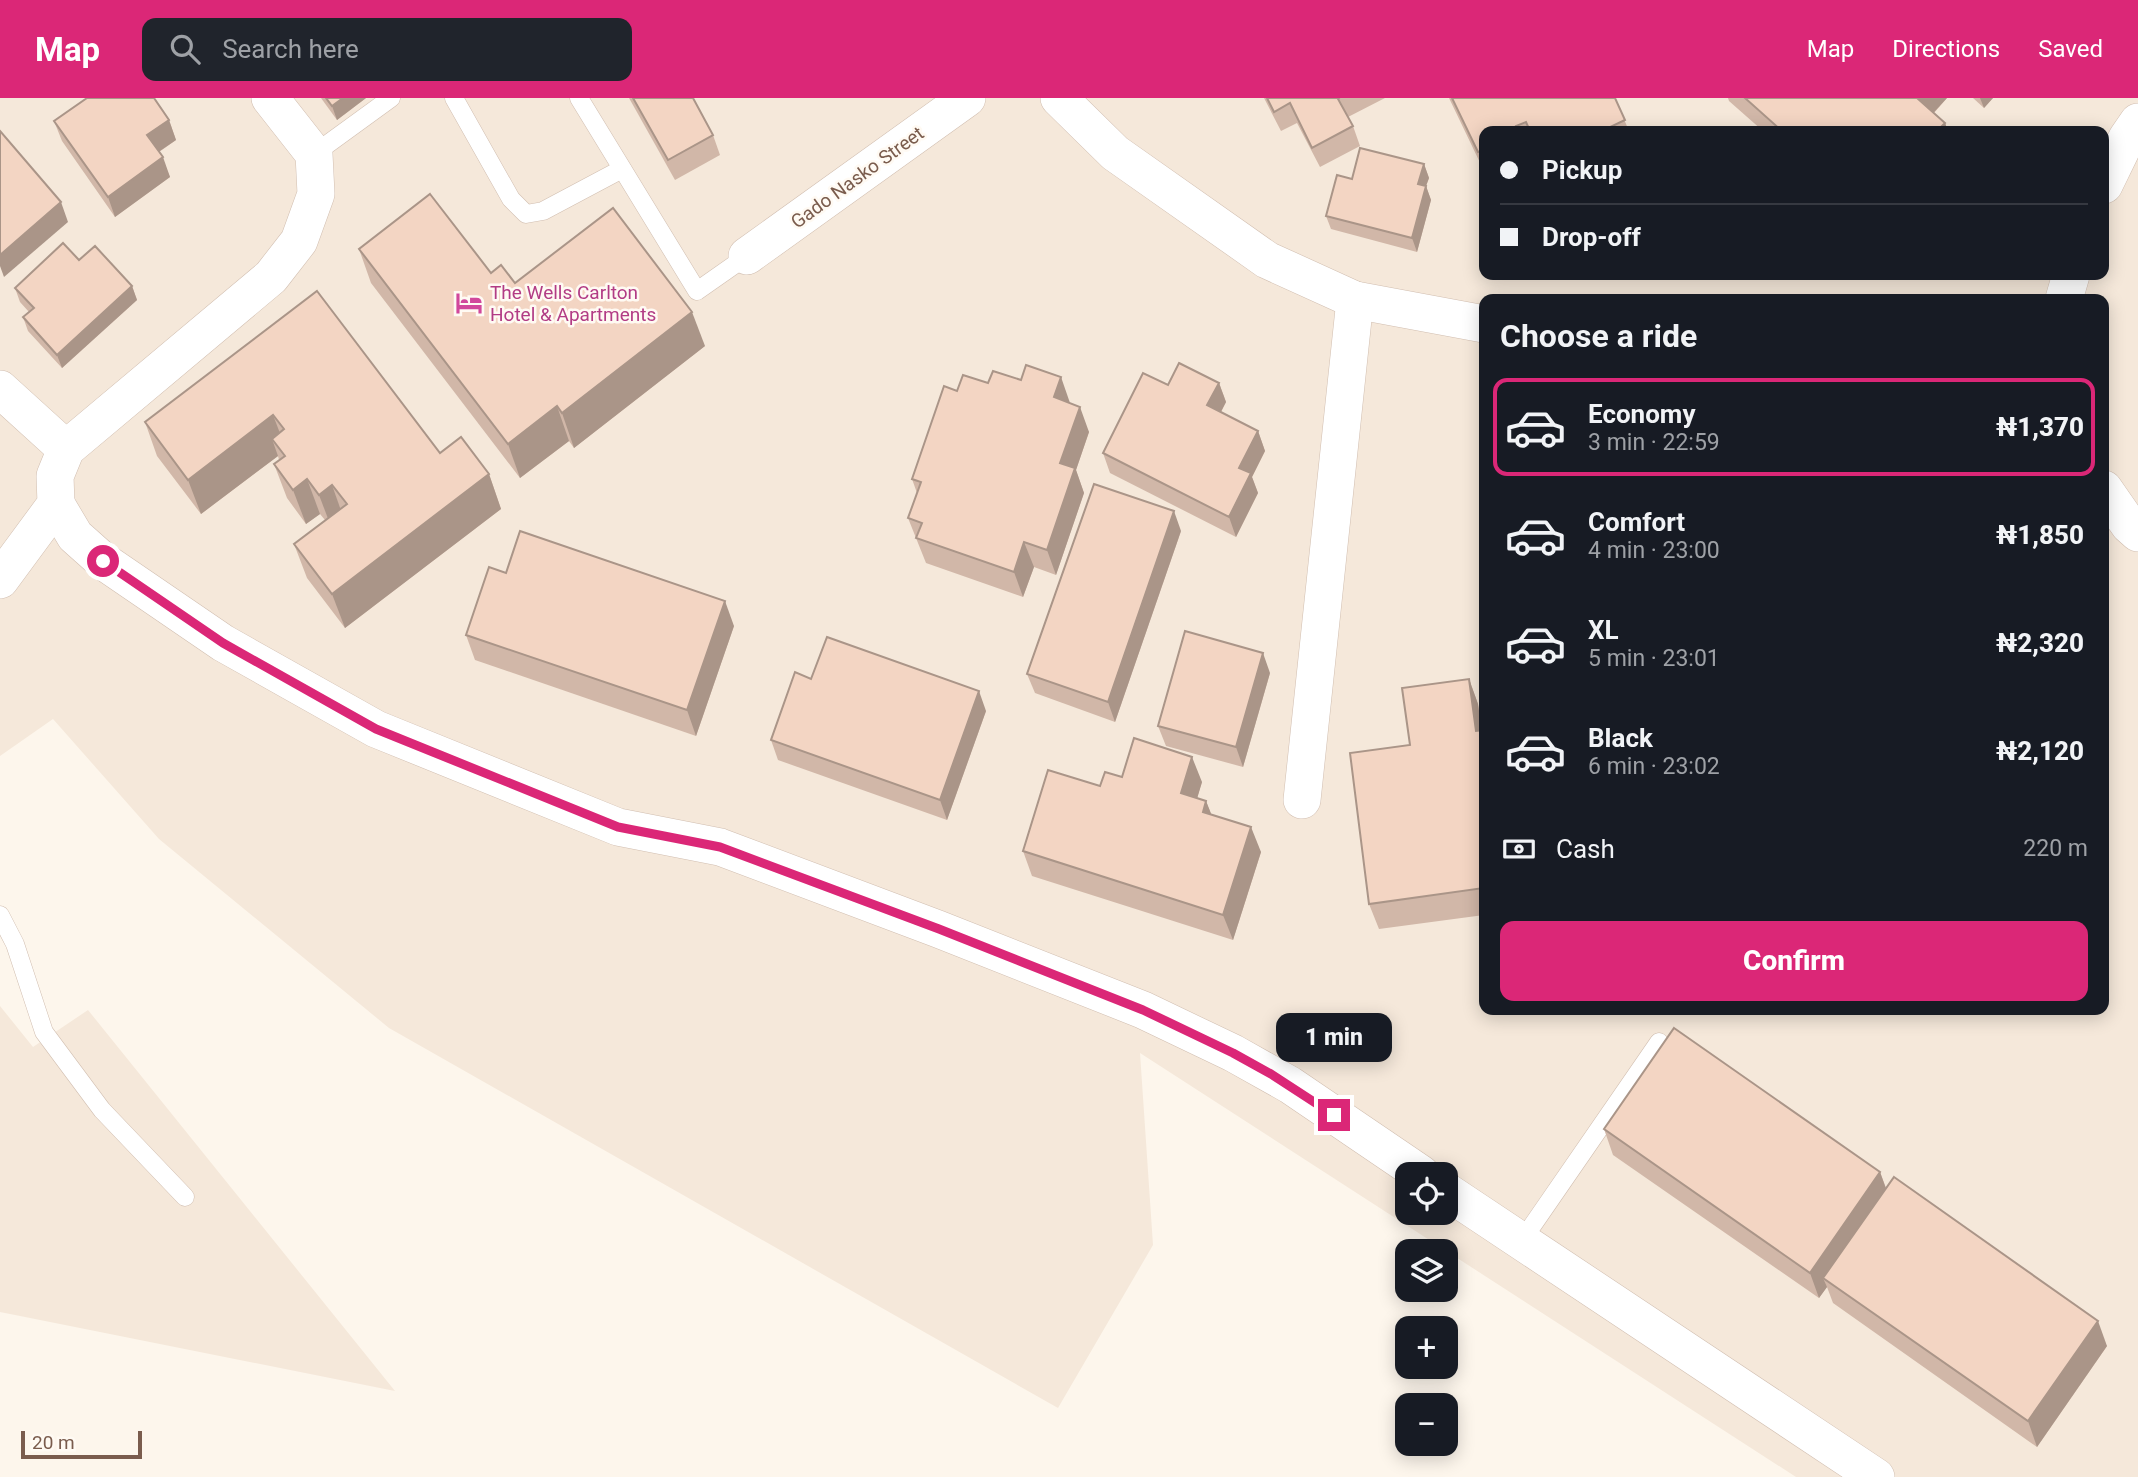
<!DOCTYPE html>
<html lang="en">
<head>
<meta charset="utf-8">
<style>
	body { margin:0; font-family:Roboto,sans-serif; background:#20242c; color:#f1f3f6; height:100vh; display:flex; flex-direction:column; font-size:26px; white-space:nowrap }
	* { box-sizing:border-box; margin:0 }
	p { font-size:23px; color:#9ea1a6 }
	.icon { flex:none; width:38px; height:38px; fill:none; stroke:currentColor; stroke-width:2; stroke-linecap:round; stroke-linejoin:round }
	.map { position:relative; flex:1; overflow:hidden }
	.side { position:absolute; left:1479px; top:196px; width:630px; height:721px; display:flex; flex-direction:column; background:#171b24; border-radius:14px; box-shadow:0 4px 18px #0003 }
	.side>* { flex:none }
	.banner { position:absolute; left:1479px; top:28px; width:630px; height:154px; border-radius:14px; box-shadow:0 4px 18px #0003; display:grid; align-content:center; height:154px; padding:0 21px; background:#171b24 }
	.controls { position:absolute; left:1395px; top:1064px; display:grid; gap:14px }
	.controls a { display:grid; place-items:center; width:63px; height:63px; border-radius:14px; background:#171b24; box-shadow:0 4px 18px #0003; font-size:35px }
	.scale { position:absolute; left:21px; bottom:18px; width:121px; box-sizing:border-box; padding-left:7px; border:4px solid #7a5c4d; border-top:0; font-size:19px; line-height:24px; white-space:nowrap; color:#7a5c4d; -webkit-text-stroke:5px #fffaf3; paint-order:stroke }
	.end { position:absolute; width:32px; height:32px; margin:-16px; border:9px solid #db2777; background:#fff; box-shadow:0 0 0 4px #fff }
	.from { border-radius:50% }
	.bubble { position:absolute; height:49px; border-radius:14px; background:#171b24; box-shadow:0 4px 18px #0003; font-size:23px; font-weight:800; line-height:49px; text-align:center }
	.banner b { display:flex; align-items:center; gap:24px; height:66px; font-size:26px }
	.banner b+b { border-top:2px solid #363941 }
	.banner i { width:18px; height:18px; background:#f1f3f6 }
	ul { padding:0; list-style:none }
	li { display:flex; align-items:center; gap:21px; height:98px; margin:0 14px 10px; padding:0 7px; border:4px solid transparent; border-radius:14px }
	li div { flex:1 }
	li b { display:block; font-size:26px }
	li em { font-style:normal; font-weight:800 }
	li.active { border-color:#db2777 }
	li>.icon { width:63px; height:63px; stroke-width:1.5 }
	h2 { padding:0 21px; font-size:32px; line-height:84px }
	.pay { display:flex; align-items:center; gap:18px; height:77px; padding:0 21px; font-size:26px }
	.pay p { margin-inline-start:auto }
	.button { display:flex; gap:14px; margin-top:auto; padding:14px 21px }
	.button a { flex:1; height:80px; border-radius:14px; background:#db2777; color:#fff; font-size:28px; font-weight:800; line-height:80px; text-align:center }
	header { display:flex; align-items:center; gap:42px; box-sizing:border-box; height:98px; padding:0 35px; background:#db2777; color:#fff }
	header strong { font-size:33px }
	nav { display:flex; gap:38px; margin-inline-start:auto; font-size:24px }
	.search { width:490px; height:63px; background:#20242c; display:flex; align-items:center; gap:18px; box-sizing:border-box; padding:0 24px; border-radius:14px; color:#9ea1a6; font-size:26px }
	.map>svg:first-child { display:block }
</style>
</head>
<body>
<header>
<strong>Map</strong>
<div class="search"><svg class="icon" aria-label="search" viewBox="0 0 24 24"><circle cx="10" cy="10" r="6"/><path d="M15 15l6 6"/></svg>Search here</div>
<nav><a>Map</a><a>Directions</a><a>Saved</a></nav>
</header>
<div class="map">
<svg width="2138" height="1379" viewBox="0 0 2138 1379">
	<rect width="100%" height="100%" fill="#fdf6ec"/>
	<g fill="#f5e8da" fill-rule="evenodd">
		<path d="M 0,0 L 2138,0 L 2138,1379 L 1796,1379 L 1140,955 L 1153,1147 L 1058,1310 L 389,930 L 159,741 L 53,621 L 0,658 ZM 1484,33 L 2104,33 L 2104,177 L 1484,177 ZM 1484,201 L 2104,201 L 2104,912 L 1484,912 ZM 1407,1076 L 1446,1076 L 1446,1115 L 1407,1115 Z"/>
		<polygon points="0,908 33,949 88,912 395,1293 0,1214"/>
	</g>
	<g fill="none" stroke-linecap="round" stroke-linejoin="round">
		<g stroke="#d1beb0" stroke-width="19">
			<g id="lane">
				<polyline points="454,0 511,101 526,116 543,113 622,71"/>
				<polyline points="579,0 697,193 747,158"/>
				<polyline points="314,56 391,0"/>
				<polyline points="0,817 15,846 44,934 102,1012 185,1099"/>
				<polyline points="1521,1144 1659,944"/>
			</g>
		</g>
		<g stroke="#d1beb0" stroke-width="38">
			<g id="street">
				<polyline points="1059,0 1115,55 1267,162 1355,202 1484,226"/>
				<polyline points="2104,87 2127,40 2138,24"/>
				<polyline points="747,158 967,0"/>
				<polyline points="2064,201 2071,177"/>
				<polyline points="0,291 66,351"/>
				<polyline points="2104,391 2129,427 2138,435"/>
				<polyline points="56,406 75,438 103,463 223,545 376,631 618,729 720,749 938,831 1143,912 1233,955 1290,987 1421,1076"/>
				<polyline points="0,482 56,406 55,378 66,351 271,179 299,143 316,96 314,56 270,0"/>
				<polyline points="1302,702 1355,202"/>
				<polyline points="1446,1093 1876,1379"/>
			</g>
		</g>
		<use href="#lane" stroke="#fff" stroke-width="18"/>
		<use href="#street" stroke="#fff" stroke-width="37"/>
	</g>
	<g fill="#d1b7a8">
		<polygon points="321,0 366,0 337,22"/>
		<polygon points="629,0 693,0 713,37 720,57 675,82"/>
		<polygon points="1264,0 1385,0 1348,19 1353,28 1360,48 1320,69 1297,25 1281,33"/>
		<polygon points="1449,0 1615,0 1629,33 1484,33 1484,73"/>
		<polygon points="1728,0 1947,0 1934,15 1945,25 1948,33 1763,33 1729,3"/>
		<polygon points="1973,0 1993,0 1984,10"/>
		<polygon points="169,22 176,42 159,54 170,79 115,119 62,43 54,23"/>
		<polygon points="1424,66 1429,80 1426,88 1431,102 1417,154 1331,131 1326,118 1352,81"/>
		<polygon points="359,151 491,175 515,185 705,248 574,350 569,343 520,380 371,185"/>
		<polygon points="79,162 132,188 137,202 62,270 28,233 23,219 29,214 20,204 15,190"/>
		<polygon points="317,193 440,355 489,376 501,411 345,530 307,480 294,446 325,422 320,416 306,426 287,400 274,366 279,362 278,358 201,416 157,358 145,324"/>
		<polygon points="988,285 1070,305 1089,334 1076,372 1084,395 1056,477 1034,469 1023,499 926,465 908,420 917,395 912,381 957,293"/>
		<polygon points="1219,285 1226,304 1221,314 1258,333 1265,353 1252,379 1258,395 1236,439 1110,375 1103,355 1168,287"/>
		<polygon points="1181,433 1115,624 1035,595 1027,576"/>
		<polygon points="506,475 734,528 696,638 475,562 466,537"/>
		<polygon points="1270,575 1243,669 1166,648 1158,628"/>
		<polygon points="811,581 986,613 947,722 778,662 771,642"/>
		<polygon points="1469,581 1478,606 1482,632 1484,632 1484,817 1379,831 1369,806 1410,647"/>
		<polygon points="1122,679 1202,684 1197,700 1206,703 1211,716 1261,754 1233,842 1032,778 1023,753 1100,688"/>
		<polygon points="1604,1031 1880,1074 1886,1090 2107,1248 2037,1349 1833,1205 1827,1189 1819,1200 1613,1057"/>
	</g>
	<g fill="#aa9588">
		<polygon points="343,0 366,0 337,22 332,8"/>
		<polygon points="1916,0 1947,0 1925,24"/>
		<polygon points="1980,0 1993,0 1984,10"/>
		<polygon points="169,22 176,42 154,57 147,37"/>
		<polygon points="1945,25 1948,33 1937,33"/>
		<polygon points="163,59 170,79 115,119 108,99"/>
		<polygon points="1424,66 1429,80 1426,88 1431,102 1417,154 1412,140 1418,86"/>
		<polygon points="61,104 68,124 4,179 0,168 0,157"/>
		<polygon points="132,188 137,202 62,270 57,257"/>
		<polygon points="692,214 705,248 574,350 562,315"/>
		<polygon points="1061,279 1070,305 1054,299"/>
		<polygon points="1219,285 1226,304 1214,327 1207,307"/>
		<polygon points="557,308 569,343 520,380 508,346"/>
		<polygon points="1080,309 1089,334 1076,372 1084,395 1056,477 1047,452 1060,365"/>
		<polygon points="273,317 286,351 272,341 278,358 201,416 188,382"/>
		<polygon points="1258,333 1265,353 1252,379 1258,395 1236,439 1229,419 1239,370"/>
		<polygon points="489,376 501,411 345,530 332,496"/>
		<polygon points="307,381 320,416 306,426 293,392"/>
		<polygon points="332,387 344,421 332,431 319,397"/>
		<polygon points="1174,413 1181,433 1115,624 1108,604"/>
		<polygon points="1024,444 1034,469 1023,499 1014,474"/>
		<polygon points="725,503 734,528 696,638 687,612"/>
		<polygon points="1263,555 1270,575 1243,669 1236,649"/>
		<polygon points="1469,581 1478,606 1484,649 1476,633"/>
		<polygon points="979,593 986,613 947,722 940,702"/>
		<polygon points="1192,659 1202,684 1191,721 1181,695"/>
		<polygon points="1206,703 1216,728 1203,714"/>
		<polygon points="1251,729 1261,754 1233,842 1223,817"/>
		<polygon points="1880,1074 1889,1099 1823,1180 1827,1189 1819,1200 1810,1175"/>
		<polygon points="2098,1223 2107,1248 2037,1349 2028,1323"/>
	</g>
	<g fill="#f3d5c3" stroke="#aa9588" stroke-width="2">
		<polygon points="87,0 154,0 169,22 147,37 163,59 108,99 54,23"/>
		<polygon points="326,0 343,0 332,8"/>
		<polygon points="633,0 693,0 713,37 668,62"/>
		<polygon points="1267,0 1339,0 1338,1 1353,28 1312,50 1290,5 1274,14"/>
		<polygon points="1452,0 1615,0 1625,22 1602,33 1530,33 1526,24 1516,28 1518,33 1484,33 1484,52 1478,54"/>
		<polygon points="1745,0 1917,0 1945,25 1937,33 1782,33"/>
		<polygon points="0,33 61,104 0,157"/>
		<polygon points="1360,50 1424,66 1418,86 1426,88 1412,140 1326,118 1337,77 1352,81"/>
		<polygon points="430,96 491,175 501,167 515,185 613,110 692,214 562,315 557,308 508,346 359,151"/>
		<polygon points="63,145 79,162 95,148 132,188 57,257 23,219 34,210 15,190"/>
		<polygon points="317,193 440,355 461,339 489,376 332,496 294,446 347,406 332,387 319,397 307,381 293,392 274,366 285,358 272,341 284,331 273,317 188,382 145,324"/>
		<polygon points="1179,265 1219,285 1207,307 1258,333 1239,370 1251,375 1229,419 1103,355 1143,275 1168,287"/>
		<polygon points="1026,267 1061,279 1054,299 1080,309 1060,365 1075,370 1047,452 1024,444 1014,474 916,440 922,425 908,420 921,384 912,381 944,288 957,293 963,277 988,285 993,273 1021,282"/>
		<polygon points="1094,386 1174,413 1108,604 1027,576"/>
		<polygon points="520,433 725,503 687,612 466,537 489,469 506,475"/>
		<polygon points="1185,533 1263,555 1236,649 1158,628"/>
		<polygon points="827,539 979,593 940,702 771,642 795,574 811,581"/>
		<polygon points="1469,581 1476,633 1484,632 1484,790 1369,806 1350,655 1410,647 1402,590"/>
		<polygon points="1134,640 1192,659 1181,695 1206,703 1203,714 1251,729 1223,817 1023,753 1048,672 1100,688 1105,674 1122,679"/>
		<polygon points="1674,930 1880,1074 1810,1175 1604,1031"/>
		<polygon points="1894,1079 2098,1223 2028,1323 1823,1180"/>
	</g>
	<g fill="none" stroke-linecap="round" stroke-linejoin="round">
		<polyline stroke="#db2777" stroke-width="9" points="103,463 223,545 376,631 618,729 720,749 939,831 1143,912 1233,955 1271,976 1334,1017"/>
	</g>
	<defs>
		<g id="hotel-bare" transform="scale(2.1)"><path d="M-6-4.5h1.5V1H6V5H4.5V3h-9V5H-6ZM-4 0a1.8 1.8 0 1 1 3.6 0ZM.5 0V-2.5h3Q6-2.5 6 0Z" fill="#d1479c" stroke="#fffaf3" stroke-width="2.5" paint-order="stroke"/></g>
	</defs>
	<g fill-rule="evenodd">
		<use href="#hotel-bare" x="469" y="205"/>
	</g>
	<g text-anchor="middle" stroke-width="5" stroke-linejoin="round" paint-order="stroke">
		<g font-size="19" fill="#7a5c4d" stroke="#fffaf3">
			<text transform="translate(857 79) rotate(-36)" y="7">Gado Nasko Street</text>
		</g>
		<g font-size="19" fill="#b23c85" stroke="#fffaf3" text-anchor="start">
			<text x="490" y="201">The Wells Carlton<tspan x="490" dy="22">Hotel &amp; Apartments</tspan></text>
		</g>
	</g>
</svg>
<div class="controls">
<a><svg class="icon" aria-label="locate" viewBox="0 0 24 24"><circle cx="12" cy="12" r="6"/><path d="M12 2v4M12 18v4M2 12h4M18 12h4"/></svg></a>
<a><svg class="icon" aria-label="layers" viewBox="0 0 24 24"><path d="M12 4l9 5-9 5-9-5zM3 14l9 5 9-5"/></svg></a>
<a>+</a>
<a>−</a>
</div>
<div class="scale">20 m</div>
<i class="end from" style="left:103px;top:463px"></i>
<i class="end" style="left:1334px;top:1017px"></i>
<div class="bubble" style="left:1276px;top:915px;width:116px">1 min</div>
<div class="banner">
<b><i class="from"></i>Pickup</b>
<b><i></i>Drop-off</b>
</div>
<section class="side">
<h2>Choose a ride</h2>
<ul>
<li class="active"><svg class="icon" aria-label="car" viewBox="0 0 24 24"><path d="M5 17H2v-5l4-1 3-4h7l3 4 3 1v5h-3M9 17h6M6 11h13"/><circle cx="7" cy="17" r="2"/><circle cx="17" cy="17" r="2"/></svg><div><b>Economy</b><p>3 min · 22:59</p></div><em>₦1,370</em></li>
<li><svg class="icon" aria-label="car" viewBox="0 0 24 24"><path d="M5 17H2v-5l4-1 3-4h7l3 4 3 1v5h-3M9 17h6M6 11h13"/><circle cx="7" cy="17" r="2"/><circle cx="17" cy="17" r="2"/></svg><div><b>Comfort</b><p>4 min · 23:00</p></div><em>₦1,850</em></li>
<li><svg class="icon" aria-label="car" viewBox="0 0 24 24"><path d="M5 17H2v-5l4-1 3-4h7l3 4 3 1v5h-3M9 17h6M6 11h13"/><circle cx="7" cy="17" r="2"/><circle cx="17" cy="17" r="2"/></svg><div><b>XL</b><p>5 min · 23:01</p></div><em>₦2,320</em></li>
<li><svg class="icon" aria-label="car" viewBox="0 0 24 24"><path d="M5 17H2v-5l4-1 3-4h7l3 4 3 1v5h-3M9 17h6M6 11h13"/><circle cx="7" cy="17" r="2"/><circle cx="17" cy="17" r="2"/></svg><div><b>Black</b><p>6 min · 23:02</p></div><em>₦2,120</em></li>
</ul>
<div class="pay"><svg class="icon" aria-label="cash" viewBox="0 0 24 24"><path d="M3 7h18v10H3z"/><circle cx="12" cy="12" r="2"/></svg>Cash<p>220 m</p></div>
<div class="button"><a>Confirm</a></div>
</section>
</div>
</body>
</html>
